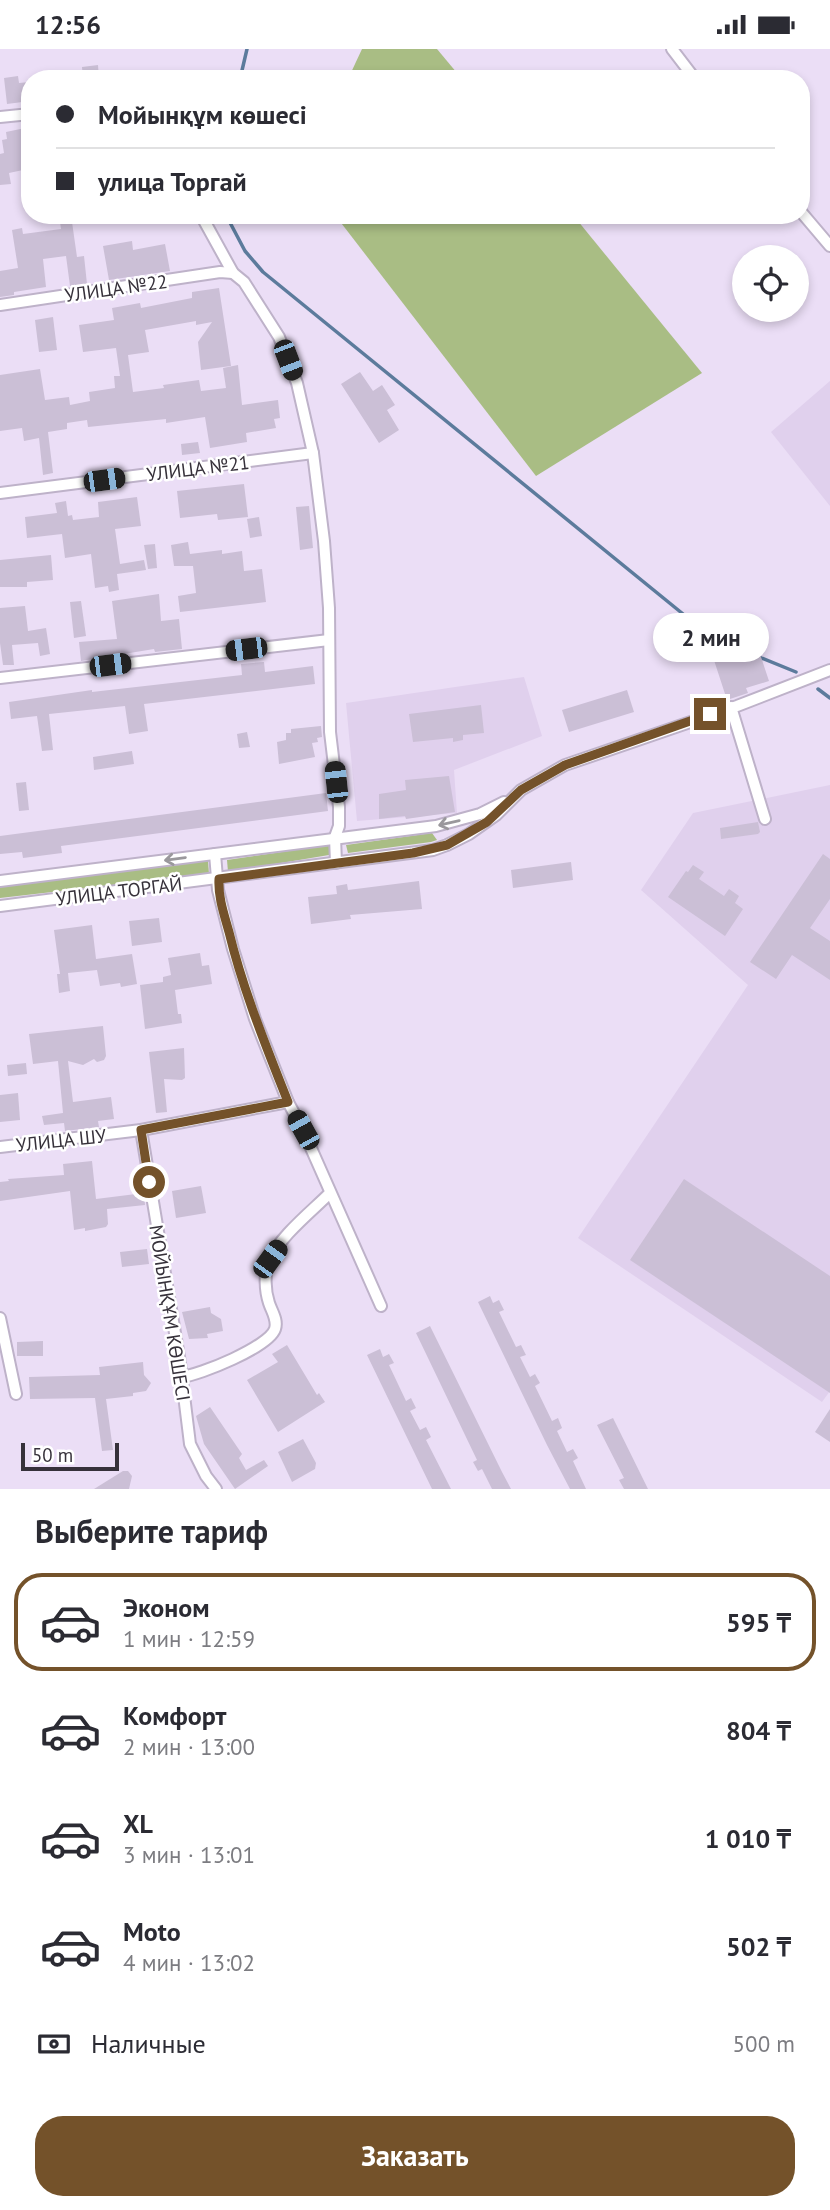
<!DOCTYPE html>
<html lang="ru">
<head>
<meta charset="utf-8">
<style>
	body { margin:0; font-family:"PT Sans",sans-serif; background:#f7f7f7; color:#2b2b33; height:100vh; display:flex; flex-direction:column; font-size:26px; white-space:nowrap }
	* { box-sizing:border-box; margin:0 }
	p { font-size:23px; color:#7c7c81 }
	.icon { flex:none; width:38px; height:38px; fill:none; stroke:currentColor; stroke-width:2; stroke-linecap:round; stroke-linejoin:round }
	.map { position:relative; height:1440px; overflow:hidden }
	.sheet { display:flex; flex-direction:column; background:#fff; flex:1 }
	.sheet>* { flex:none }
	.banner { position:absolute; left:21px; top:21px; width:789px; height:154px; border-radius:28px; box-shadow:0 4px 10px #0003; display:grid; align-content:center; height:154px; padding:0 35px; background:#fff }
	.controls { position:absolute; left:732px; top:196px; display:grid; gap:14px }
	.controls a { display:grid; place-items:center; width:77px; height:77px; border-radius:50%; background:#fff; box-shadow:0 4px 10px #0003; font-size:35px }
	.scale { position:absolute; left:21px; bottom:18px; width:98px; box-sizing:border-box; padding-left:7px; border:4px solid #36313a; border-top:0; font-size:19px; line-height:24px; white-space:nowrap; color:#36313a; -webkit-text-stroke:5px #fff; paint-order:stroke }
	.end { position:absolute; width:32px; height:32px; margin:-16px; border:9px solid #74522a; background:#fff; box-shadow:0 0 0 4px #fff }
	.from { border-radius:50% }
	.bubble { position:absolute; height:49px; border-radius:24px; background:#fff; box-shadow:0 4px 10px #0003; font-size:23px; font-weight:800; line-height:49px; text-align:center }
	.car { position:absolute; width:21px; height:42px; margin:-21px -10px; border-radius:9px; box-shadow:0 0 5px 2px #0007; background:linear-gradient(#222 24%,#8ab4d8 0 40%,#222 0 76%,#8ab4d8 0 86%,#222 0) }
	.banner b { display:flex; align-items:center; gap:24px; height:66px; font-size:26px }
	.banner b+b { border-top:2px solid #e1e1e2 }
	.banner i { width:18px; height:18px; background:#2b2b33 }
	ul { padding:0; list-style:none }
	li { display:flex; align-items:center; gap:21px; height:98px; margin:0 14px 10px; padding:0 21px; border:4px solid transparent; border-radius:28px }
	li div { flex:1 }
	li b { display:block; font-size:26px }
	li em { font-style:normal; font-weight:800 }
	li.selected { border-color:#74522a }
	li>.icon { width:63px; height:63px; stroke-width:1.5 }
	h2 { padding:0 35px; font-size:32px; line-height:84px }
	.pay { display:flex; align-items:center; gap:18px; height:77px; padding:0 35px; font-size:26px }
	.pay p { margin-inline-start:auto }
	.button { display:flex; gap:14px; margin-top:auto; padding:14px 35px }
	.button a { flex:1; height:80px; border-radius:28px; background:#74522a; color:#fff; font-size:28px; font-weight:800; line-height:80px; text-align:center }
	.status { display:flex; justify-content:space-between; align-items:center; height:49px; padding:0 35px; background:#fff; direction:ltr }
	.status svg { height:19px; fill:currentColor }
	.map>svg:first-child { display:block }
</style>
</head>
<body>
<div class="status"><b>12:56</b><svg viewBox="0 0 49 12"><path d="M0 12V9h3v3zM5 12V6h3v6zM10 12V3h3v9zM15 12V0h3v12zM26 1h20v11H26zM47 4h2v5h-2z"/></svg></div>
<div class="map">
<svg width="830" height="1440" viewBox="0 0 830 1440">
	<rect width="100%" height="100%" fill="#ebdef6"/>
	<g fill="#e0d0ed">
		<polygon points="830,332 830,457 771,383"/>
		<polygon points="524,628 542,687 454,721 457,764 357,772 346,654"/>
		<polygon points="830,736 830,1342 822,1353 578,1189 748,936 641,841 693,764"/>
	</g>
	<g fill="#a9bd84">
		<polygon points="362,0 437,0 462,30 348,30"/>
		<polygon points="335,166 573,166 702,324 536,427"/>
		<polygon points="432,784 437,791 431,793 348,804 346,796"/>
		<polygon points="330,796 329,806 228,823 227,811"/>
		<polygon points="208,812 209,825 0,849 0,837"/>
	</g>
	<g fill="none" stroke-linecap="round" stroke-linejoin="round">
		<g stroke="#5c7b9c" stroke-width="3.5">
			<polyline points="240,30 247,0"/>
			<polyline points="226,166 245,202 263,223 699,578 737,596"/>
			<polyline points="759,608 796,623"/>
			<polyline points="818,640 830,649"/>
		</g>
	</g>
	<g fill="#cbbfd6">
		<polygon points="98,16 99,30 83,30 82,18"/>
		<polygon points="18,27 19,34 30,33 30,52 7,55 4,29"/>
		<polygon points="30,78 30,109 21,111 23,121 9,124 11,135 0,136 0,105 4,104 2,91 7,90 6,83"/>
		<polygon points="59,166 71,166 77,208 84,207 87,235 70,237 66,207 43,210 46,238 14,243 14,246 0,248 0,222 18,219 12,181 22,179 23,185 61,180"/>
		<polygon points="132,192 133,201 165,195 170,222 109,231 103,197"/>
		<polygon points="219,239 231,317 201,321 198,293 212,273 196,276 196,272 145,281 149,303 128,306 133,343 164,339 163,336 199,331 201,342 226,339 223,319 238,316 242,356 278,351 280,369 274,370 276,379 246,384 247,393 210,399 205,368 166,374 166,370 88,378 87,371 67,374 67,380 48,383 53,424 43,426 39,389 24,392 22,379 0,382 0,326 40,320 45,351 69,348 70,356 90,352 89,343 115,339 114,327 120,327 116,299 83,303 79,276 114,271 112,259 140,254 141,259 192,249 192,243"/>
		<polygon points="53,268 57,301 39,303 35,271"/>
		<polygon points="360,323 373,342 382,336 395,356 387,361 399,381 379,394 341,335"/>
		<polygon points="198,393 200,404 182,406 181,395"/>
		<polygon points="244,435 248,468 218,471 217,465 180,469 177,442"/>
		<polygon points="137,448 141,477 115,480 120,515 144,511 146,521 117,525 119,541 109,543 108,537 95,539 91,505 65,509 62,485 27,489 25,468 57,464 55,454 66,452 68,467 72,466 73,471 99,468 98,453"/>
		<polygon points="309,457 313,499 300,501 296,458"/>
		<polygon points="259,468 262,487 250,489 247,470"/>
		<polygon points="188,493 190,505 222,501 222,505 242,502 244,522 262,520 266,553 180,563 178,547 196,544 193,517 174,517 171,496"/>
		<polygon points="155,495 157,519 148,520 144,496"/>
		<polygon points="51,506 53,531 27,533 27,538 0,538 0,511"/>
		<polygon points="159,545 161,572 179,570 182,600 155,603 154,600 81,612 79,593 117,590 112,552"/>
		<polygon points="81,552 86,587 74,589 70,553"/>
		<polygon points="25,557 28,582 46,579 50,605 40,607 38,594 12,596 14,616 3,616 0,594 0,559"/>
		<polygon points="741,593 743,601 755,597 757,602 759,602 769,632 746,639 748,644 727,651 711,602"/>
		<polygon points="264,613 265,623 313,617 315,635 144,655 148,682 129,685 125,657 49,665 53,701 42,702 37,667 11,670 9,653 92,641 92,643 242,626 241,615"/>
		<polygon points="627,641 634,663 569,683 562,661"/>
		<polygon points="481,656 484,684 463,686 463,691 453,693 453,689 413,693 409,665"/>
		<polygon points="321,677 322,688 317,689 318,693 312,694 315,708 279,715 277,693 286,691 286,684 291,684 291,680"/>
		<polygon points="247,683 250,698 239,699 237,685"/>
		<polygon points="132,702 134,715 94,721 93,708"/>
		<polygon points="449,727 455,763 406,770 405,767 379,770 379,745 406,741 405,731"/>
		<polygon points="26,733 29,761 19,762 16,734"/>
		<polygon points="326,744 328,762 61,797 62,804 23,809 22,803 0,805 0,787"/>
		<polygon points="758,773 760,783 758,785 721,790 720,779"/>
		<polygon points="823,805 830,810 830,850 810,879 830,892 830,931 792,906 776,930 750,913"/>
		<polygon points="571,813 573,831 513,839 511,821"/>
		<polygon points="693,816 704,823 699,830 724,847 729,840 739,847 735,854 743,860 725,887 668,848 686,822 688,823"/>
		<polygon points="419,832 422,860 350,866 351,870 311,875 308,848 337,845 336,837 347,835 348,841"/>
		<polygon points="159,869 162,893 132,897 129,872"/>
		<polygon points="92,876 96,910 132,905 137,935 121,938 120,934 100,937 97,921 68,924 70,942 59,944 57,925 60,925 54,881"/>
		<polygon points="200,904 202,917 209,916 212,935 175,941 178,965 181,965 182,974 145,980 140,936 163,933 163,928 171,926 168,909"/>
		<polygon points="103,977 106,1007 104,1011 97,1013 94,1010 83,1016 68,1012 73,1053 111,1048 114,1070 98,1072 99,1078 65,1082 64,1074 44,1076 42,1067 63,1064 58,1012 33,1015 29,985"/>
		<polygon points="184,999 185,1029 182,1031 164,1030 167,1063 156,1064 149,1003"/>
		<polygon points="26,1014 27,1025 8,1027 7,1016"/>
		<polygon points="18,1044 20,1071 0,1073 0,1046"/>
		<polygon points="92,1112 96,1150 144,1144 145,1156 107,1160 108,1175 106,1178 85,1182 85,1179 74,1181 70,1142 0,1152 0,1133 9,1132 8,1130 64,1126 63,1115"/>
		<polygon points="684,1130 830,1227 830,1344 630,1211"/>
		<polygon points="201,1137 206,1164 176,1169 172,1142"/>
		<polygon points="147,1200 149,1215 122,1218 120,1203"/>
		<polygon points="490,1247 493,1254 499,1251 504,1261 499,1263 516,1298 521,1296 526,1306 520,1308 530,1328 535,1325 540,1334 535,1337 552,1372 558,1369 562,1379 557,1382 567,1403 573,1400 578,1409 573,1412 586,1440 570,1440 547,1396 478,1253"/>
		<polygon points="210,1258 211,1264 221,1270 223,1282 207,1285 208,1289 189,1290 182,1263"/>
		<polygon points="430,1277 502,1423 511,1440 492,1440 482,1420 478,1422 473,1413 477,1411 416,1284"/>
		<polygon points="43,1292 43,1307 17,1307 17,1293"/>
		<polygon points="287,1296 317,1346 319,1344 325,1353 278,1383 247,1331 278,1313 272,1305"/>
		<polygon points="380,1300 383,1308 389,1305 394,1314 389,1316 406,1352 411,1349 416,1359 410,1362 420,1381 426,1378 431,1388 426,1391 451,1440 432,1440 367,1306"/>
		<polygon points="143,1313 144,1326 151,1334 146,1342 133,1344 133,1347 106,1350 113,1401 102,1402 95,1349 30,1350 29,1328 100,1326 99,1318"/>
		<polygon points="210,1358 242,1405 239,1409 246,1421 264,1411 268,1417 235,1440 204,1395 196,1367"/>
		<polygon points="830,1360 830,1393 815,1383"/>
		<polygon points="613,1369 648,1440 624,1440 619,1431 624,1429 597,1376"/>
		<polygon points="303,1390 316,1414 315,1420 292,1433 278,1403"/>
		<polygon points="123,1422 128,1422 132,1427 129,1440 94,1440"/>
	</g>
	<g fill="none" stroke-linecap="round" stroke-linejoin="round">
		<g stroke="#beb2c9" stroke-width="14">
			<g id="street">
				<polyline points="672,0 695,30"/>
				<polyline points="0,68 30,65"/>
				<polyline points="802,164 830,197"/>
				<polyline points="201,166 233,224 244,233 279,288 297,334 313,404 324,492 329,559 330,683 339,758 339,777 335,788 336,814"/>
				<polyline points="0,256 220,223 233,224"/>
				<polyline points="0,444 313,404"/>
				<polyline points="0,629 329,591"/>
				<polyline points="731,658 765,770"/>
				<polyline points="215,805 218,841 233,900 255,970 288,1053 303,1081 381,1257"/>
				<polyline points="0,832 436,777 480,765 504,753"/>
				<polyline points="0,857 433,801 447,796 469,785 496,766 521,741 565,716 737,657 830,621"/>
				<polyline points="141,1081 180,1314 190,1395 206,1427 216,1440"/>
				<polyline points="0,1098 141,1081 288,1053"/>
				<polyline points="0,1269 16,1345"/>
				<path d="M 181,1328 C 200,1326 269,1298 275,1280 C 278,1271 272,1263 269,1254 C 265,1242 264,1224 269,1212 C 279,1188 312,1162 330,1144"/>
			</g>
		</g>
		<use href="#street" stroke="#fff" stroke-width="10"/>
	</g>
	<defs><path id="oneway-shaft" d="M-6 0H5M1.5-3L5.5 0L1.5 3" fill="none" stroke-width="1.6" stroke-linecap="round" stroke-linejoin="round" transform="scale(1.75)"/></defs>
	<g stroke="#9a989c">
		<use href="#oneway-shaft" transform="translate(449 774) rotate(167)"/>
		<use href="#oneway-shaft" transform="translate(175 810) rotate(172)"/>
	</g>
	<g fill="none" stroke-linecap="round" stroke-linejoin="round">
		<path stroke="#74522a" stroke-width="9" d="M 149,1133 L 141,1081 L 288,1053 C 266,997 243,941 229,883 C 224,865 218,848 219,830 L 413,804 L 447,796 L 487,773 L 521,741 L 565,716 L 710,665"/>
	</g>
	<g text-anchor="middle" stroke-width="5" stroke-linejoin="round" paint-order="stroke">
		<g font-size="19" fill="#36313a" stroke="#fff">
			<text transform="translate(116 239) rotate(-8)" y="7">УЛИЦА №22</text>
			<text transform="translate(198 419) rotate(-7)" y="7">УЛИЦА №21</text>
			<text transform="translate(119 842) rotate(-7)" y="7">УЛИЦА ТОРГАЙ</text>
			<text transform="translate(61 1091) rotate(-6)" y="7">УЛИЦА ШУ</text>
			<text transform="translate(170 1264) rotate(81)" y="7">МОЙЫНҚҰМ КӨШЕСІ</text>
		</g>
	</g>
</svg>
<div class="controls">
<a><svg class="icon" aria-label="locate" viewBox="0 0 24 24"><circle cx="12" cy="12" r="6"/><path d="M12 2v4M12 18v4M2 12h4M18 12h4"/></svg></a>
</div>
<div class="scale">50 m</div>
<i class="end from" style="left:149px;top:1133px"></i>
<i class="end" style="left:710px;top:665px"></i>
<div class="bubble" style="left:653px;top:564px;width:116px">2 мин</div>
<i class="car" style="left:288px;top:311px;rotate:159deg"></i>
<i class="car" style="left:104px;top:431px;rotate:82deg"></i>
<i class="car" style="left:246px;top:600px;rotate:263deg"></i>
<i class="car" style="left:110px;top:616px;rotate:83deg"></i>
<i class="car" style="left:336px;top:733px;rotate:354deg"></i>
<i class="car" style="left:303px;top:1081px;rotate:331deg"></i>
<i class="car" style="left:270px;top:1210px;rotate:36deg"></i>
<div class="banner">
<b><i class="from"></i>Мойынқұм көшесі</b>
<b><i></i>улица Торгай</b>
</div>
</div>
<section class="sheet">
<h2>Выберите тариф</h2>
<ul>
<li class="selected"><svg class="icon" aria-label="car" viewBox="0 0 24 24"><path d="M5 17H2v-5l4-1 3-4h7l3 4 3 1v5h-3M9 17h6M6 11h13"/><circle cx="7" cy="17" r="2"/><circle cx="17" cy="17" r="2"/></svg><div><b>Эконом</b><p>1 мин · 12:59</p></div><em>595 ₸</em></li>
<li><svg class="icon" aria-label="car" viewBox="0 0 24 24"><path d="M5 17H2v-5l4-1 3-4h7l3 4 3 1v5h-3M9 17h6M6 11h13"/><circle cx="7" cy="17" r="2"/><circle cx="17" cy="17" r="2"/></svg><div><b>Комфорт</b><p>2 мин · 13:00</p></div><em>804 ₸</em></li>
<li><svg class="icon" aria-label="car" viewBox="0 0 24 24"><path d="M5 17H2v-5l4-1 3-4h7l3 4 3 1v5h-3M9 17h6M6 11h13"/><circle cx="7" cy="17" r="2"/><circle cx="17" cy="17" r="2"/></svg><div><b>XL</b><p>3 мин · 13:01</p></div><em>1 010 ₸</em></li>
<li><svg class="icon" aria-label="car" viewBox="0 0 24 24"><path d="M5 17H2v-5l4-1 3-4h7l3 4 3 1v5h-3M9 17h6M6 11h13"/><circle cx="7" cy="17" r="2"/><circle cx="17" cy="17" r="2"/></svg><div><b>Moto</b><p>4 мин · 13:02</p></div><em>502 ₸</em></li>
</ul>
<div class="pay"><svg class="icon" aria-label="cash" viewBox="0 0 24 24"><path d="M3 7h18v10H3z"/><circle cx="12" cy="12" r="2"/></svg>Наличные<p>500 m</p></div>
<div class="button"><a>Заказать</a></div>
</section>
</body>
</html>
